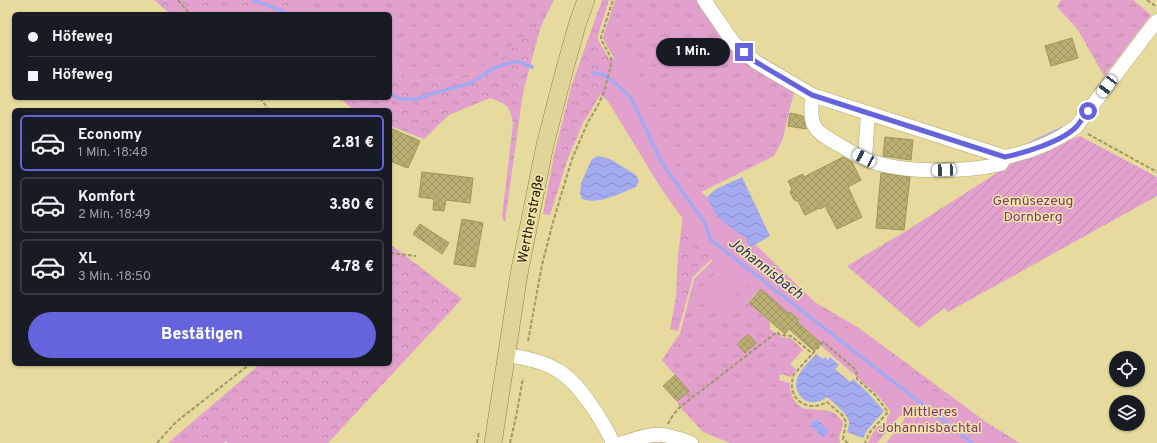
<!DOCTYPE html>
<html lang="de">
<head>
<meta charset="utf-8">
<style>
	body { margin:0; font-family:Overpass,sans-serif; background:#242831; color:#f1f3f6; height:100vh; display:flex; flex-direction:column; font-size:15px; white-space:nowrap }
	* { box-sizing:border-box; margin:0 }
	p { font-size:13px; color:#9ea1a6 }
	.icon { flex:none; width:22px; height:22px; fill:none; stroke:currentColor; stroke-width:2; stroke-linecap:round; stroke-linejoin:round }
	.map { position:relative; flex:1; overflow:hidden }
	.side { position:absolute; left:12px; top:108px; width:380px; height:258px; display:flex; flex-direction:column; background:#171b24; border-radius:6px; box-shadow:0 1px 3px #0004 }
	.side>* { flex:none }
	.top-card { position:absolute; left:12px; top:12px; width:380px; height:88px; border-radius:6px; box-shadow:0 1px 3px #0004; display:grid; align-content:center; height:88px; padding:0 16px; background:#171b24 }
	.buttons { position:absolute; left:1109px; top:351px; display:grid; gap:8px }
	.buttons a { display:grid; place-items:center; width:36px; height:36px; border-radius:50%; background:#171b24; box-shadow:0 1px 3px #0004; font-size:20px }
	.end { position:absolute; width:18px; height:18px; margin:-9px; border:5px solid #6564dd; background:#fff; box-shadow:0 0 0 2px #fff }
	.from { border-radius:50% }
	.bubble { position:absolute; height:28px; border-radius:14px; background:#171b24; box-shadow:0 1px 3px #0004; font-size:13px; font-weight:800; line-height:28px; text-align:center }
	.car { position:absolute; width:12px; height:24px; margin:-12px -6px; border-radius:5px; box-shadow:0 0 3px 1px #0007; background:linear-gradient(#fff 24%,#345 0 40%,#fff 0 76%,#345 0 86%,#fff 0) }
	.top-card b { display:flex; align-items:center; gap:14px; height:38px; font-size:15px }
	.top-card b+b { border-top:1px solid #363941 }
	.top-card i { width:10px; height:10px; background:#f1f3f6 }
	ul { padding:7px 0 0; list-style:none }
	li { display:flex; align-items:center; gap:12px; height:56px; margin:0 8px 6px; padding:0 8px; border:2px solid #363941; border-radius:6px }
	li div { flex:1 }
	li b { display:block; font-size:15px }
	li em { font-style:normal; font-weight:800 }
	li.active { border-color:#6564dd }
	li>.icon { width:36px; height:36px; stroke-width:1.5 }
	.primary-button { display:flex; gap:8px; margin-top:auto; padding:8px 16px }
	.primary-button a { flex:1; height:46px; border-radius:24px; background:#6564dd; color:#fff; font-size:16px; font-weight:800; line-height:46px; text-align:center }
	.map>svg:first-child { display:block }
</style>
</head>
<body>
<div class="map">
<svg width="1157" height="443" viewBox="0 0 1157 443">
	<defs>
		<pattern id="grass-tufts" width="24" height="20" patternUnits="userSpaceOnUse"><rect width="24" height="20" fill="#e2a1cd"/><path d="M3 7l-1-3M5 7V3M7 7l1-3M15 17l-1-3M17 17v-4M19 17l1-3" fill="none" stroke="#c18aae"/></pattern>
		<pattern id="forest-crowns" width="20" height="18" patternUnits="userSpaceOnUse"><rect width="20" height="18" fill="#e2a1cd"/><path d="M2 6a3 3 0 1 1 6 0M12 15a3 3 0 1 1 6 0" fill="none" stroke="#c18aae"/></pattern>
		<pattern id="garden-furrows" width="10" height="10" patternUnits="userSpaceOnUse"><rect width="10" height="10" fill="#e2a1cd"/><path d="M-1 1l2-2M0 10L10 0M9 11l2-2" fill="none" stroke="#c18aae"/></pattern>
		<pattern id="water-waves" width="16" height="10" patternUnits="userSpaceOnUse"><rect width="16" height="10" fill="#a4aaef"/><path d="M0 5q4-4 8 0t8 0" fill="none" stroke="#8d91cb"/></pattern>
		<pattern id="building-cross-hatch" width="8" height="8" patternUnits="userSpaceOnUse"><rect width="8" height="8" fill="#baaf72"/><path d="M0 0l8 8M0 8l8-8" fill="none" stroke="#9f9661"/></pattern>
	</defs>
	<rect width="100%" height="100%" fill="#e6db9d"/>
	<g fill="url(#grass-tufts)" fill-rule="evenodd">
		<polygon points="292,0 554,0 541,26 477,71 455,78 412,81 390,65 390,14 321,14"/>
		<polygon points="615,0 698,0 794,92 782,141 774,156 695,195 674,169 603,38"/>
		<polygon points="1061,0 1133,0 1151,15 1104,76 1078,30 1057,7"/>
		<path d="M 720,253 L 715,275 L 701,289 L 733,291 L 746,277 L 759,290 L 748,303 L 770,322 L 770,329 L 781,337 L 791,338 L 803,350 L 790,364 L 796,369 L 791,377 L 780,374 L 779,380 L 790,383 C 790,394 795,408 808,409 C 817,410 826,409 834,413 C 838,415 840,419 843,422 L 842,428 L 839,438 L 840,443 L 730,443 L 703,432 L 680,407 L 677,401 L 688,391 L 662,360 L 680,333 L 694,279 ZM 748,334 L 756,343 L 745,353 ZM 816,419 L 818,420 L 829,431 L 811,425 Z"/>
		<polygon points="876,393 906,408 877,443 868,443 872,434 878,426 883,426 887,421 887,417 891,412"/>
	</g>
	<g fill="url(#forest-crowns)">
		<polygon points="154,0 292,0 321,14 170,14"/>
		<polygon points="602,0 609,0 598,35 598,40 610,60 614,58 649,115 674,169 801,294 859,328 986,422 1020,443 959,443 720,251 693,277 678,331 670,329 676,297 678,255 683,216 608,101 601,94 584,121 568,158 550,215 543,214 554,155 571,87"/>
		<path d="M 541,26 L 523,92 L 505,222 L 502,217 L 513,123 C 509,104 507,105 490,98 L 449,115 L 424,139 L 390,126 L 390,110 L 353,110 L 340,98 L 390,98 L 390,65 L 412,81 L 455,78 L 477,71 Z"/>
		<polygon points="390,244 462,299 328,443 228,443 225,441 224,443 168,443 260,364 390,364"/>
	</g>
	<polygon fill="#e2a1cd" points="607,23 650,92 650,114 677,168 832,319 878,349 1001,443 886,443 905,419 756,289 741,283 733,291 745,303 731,318 701,289 715,275 710,270 715,264 660,187 608,101 600,94 607,83 614,58 603,38"/>
	<polygon fill="url(#garden-furrows)" points="1080,136 1157,177 1157,196 948,312 944,308 919,328 847,266 906,231 1011,164"/>
	<g fill="url(#water-waves)">
		<path d="M 598,156 L 610,159 L 636,175 L 639,181 L 636,187 C 620,193 600,205 582,199 L 580,193 L 581,183 L 592,159 Z"/>
		<polygon points="742,177 770,236 758,243 749,247 746,237 741,235 717,217 707,197 716,189"/>
		<path d="M 816,354 L 823,359 L 825,357 L 828,360 L 830,357 L 839,365 L 835,369 L 850,382 L 853,379 L 869,394 L 884,411 L 867,430 L 863,438 L 847,432 C 848,429 849,426 849,422 C 847,413 834,403 827,397 C 824,399 820,402 815,402 C 803,404 793,391 797,379 C 800,370 810,361 816,354 Z"/>
		<polygon points="816,419 818,420 829,431 823,438 810,425"/>
	</g>
	<g fill="none" stroke-linecap="round" stroke-linejoin="round">
		<g stroke="#a4aaef" stroke-width="3.5">
			<polyline points="253,0 283,11 288,14"/>
			<polyline points="593,73 604,75 614,82 631,98 662,163 704,222 711,240 972,443"/>
			<polyline points="390,94 401,99 418,99 434,93 471,83 494,68 513,62 519,62 532,67"/>
			<polyline points="1029,144 1063,128"/>
		</g>
	</g>
	<g fill="url(#building-cross-hatch)" stroke="#9f9458">
		<polygon points="1072,38 1078,58 1051,66 1045,46"/>
		<polygon points="790,113 803,116 806,129 788,126"/>
		<polygon points="390,128 420,141 408,168 390,161"/>
		<polygon points="885,137 913,140 911,160 883,156"/>
		<polygon points="843,157 852,162 861,180 848,187 862,217 837,229 825,206 820,209 819,208 805,215 798,201 794,200 790,192 792,189 788,181 803,174 804,177"/>
		<polygon points="422,172 473,178 470,203 446,200 444,211 433,210 434,199 419,197"/>
		<polygon points="881,173 910,177 904,230 876,228"/>
		<polygon points="462,219 483,223 475,267 454,264"/>
		<polygon points="420,224 449,243 442,254 413,234"/>
		<polygon points="761,289 788,313 790,312 799,320 797,322 821,343 814,351 789,329 785,334 749,303"/>
		<polygon points="748,334 756,343 745,353 737,344"/>
		<polygon points="675,375 689,391 677,401 663,386"/>
	</g>
	<g fill="none" stroke-linecap="round" stroke-linejoin="round">
		<g stroke="#b1a66a" stroke-width="15">
			<g id="minor">
				<path d="M 704,0 L 733,42 L 756,62 L 812,95 L 1005,157 C 1031,152 1055,142 1076,127 L 1154,24 L 1157,21"/>
				<path d="M 812,95 C 812,104 810,114 813,123 C 817,133 827,138 836,143 C 846,149 857,156 868,160 C 902,174 966,172 1001,164 L 1005,157"/>
				<polyline points="865,158 868,113"/>
				<path d="M 507,355 C 525,358 542,361 557,370 C 579,382 603,421 613,443"/>
				<path d="M 623,443 C 653,433 660,431 691,443"/>
			</g>
		</g>
		<g stroke="#8d7f37" stroke-width="18">
			<polyline id="major" points="493,443 519,274 545,145 565,68 578,22 586,0"/>
		</g>
		<g stroke="#a09767" stroke-width="2" stroke-dasharray="4 2" stroke-linecap="butt">
			<polyline points="178,0 190,14"/>
			<polyline points="1147,0 1157,7"/>
			<polyline points="260,98 269,110"/>
			<polyline points="1088,134 1157,172"/>
			<polyline points="390,253 416,256"/>
			<polyline points="528,341 542,265 553,222 572,159 587,124 598,105 604,92 611,65 611,58 602,41 601,37 613,0"/>
			<polyline points="668,424 673,415 680,407 777,332 780,335 791,336 813,354"/>
			<polyline points="157,443 176,422 250,364"/>
			<polyline points="477,443 479,431"/>
			<polyline points="510,443 516,417 523,378"/>
			<path d="M 848,443 L 843,439 L 846,422 L 843,416 L 827,402 C 806,414 785,397 794,374 L 823,342 L 856,370 L 857,379 L 875,395 L 888,412 L 870,432 L 865,443"/>
		</g>
		<use href="#minor" stroke="#fff" stroke-width="14"/>
		<use href="#major" stroke="#e0d599" stroke-width="17"/>
	</g>
	<g fill="none" stroke-linecap="round" stroke-linejoin="round">
		<path stroke="#6564dd" stroke-width="5" d="M 744,52 L 756,62 L 812,95 L 1005,157 C 1024,153 1064,141 1077,126 C 1081,121 1084,116 1088,111"/>
	</g>
	<g text-anchor="middle" stroke-width="3" stroke-linejoin="round" paint-order="stroke">
		<g font-size="14" fill="#83346e" stroke="#f3e8aa">
			<text x="1033" y="205">Gemüsezeug<tspan x="1033" dy="16">Dornberg</tspan></text>
			<text x="930" y="416">Mittleres<tspan x="930" dy="16">Johannisbachtal</tspan></text>
		</g>
		<g font-size="14" fill="#191400" stroke="#f3e8aa">
			<text transform="translate(530 219) rotate(-79)" y="5">Wertherstraße</text>
		</g>
		<g font-size="15" font-style="italic" fill="#302d7b" stroke="#f3e8aa">
			<text transform="translate(766 268) rotate(38)" y="5">Johannisbach</text>
		</g>
	</g>
</svg>
<div class="buttons">
<a><svg class="icon" aria-label="locate" viewBox="0 0 24 24"><circle cx="12" cy="12" r="6"/><path d="M12 2v4M12 18v4M2 12h4M18 12h4"/></svg></a>
<a><svg class="icon" aria-label="layers" viewBox="0 0 24 24"><path d="M12 4l9 5-9 5-9-5zM3 14l9 5 9-5"/></svg></a>
</div>
<i class="end from" style="left:1088px;top:111px"></i>
<i class="end" style="left:744px;top:52px"></i>
<div class="bubble" style="left:656px;top:38px;width:74px">1 Min.</div>
<i class="car" style="left:1107px;top:86px;rotate:217deg"></i>
<i class="car" style="left:864px;top:158px;rotate:298deg"></i>
<i class="car" style="left:944px;top:170px;rotate:268deg"></i>
<div class="top-card">
<b><i class="from"></i>Höfeweg</b>
<b><i></i>Höfeweg</b>
</div>
<section class="side">
<ul>
<li class="active"><svg class="icon" aria-label="car" viewBox="0 0 24 24"><path d="M5 17H2v-5l4-1 3-4h7l3 4 3 1v5h-3M9 17h6M6 11h13"/><circle cx="7" cy="17" r="2"/><circle cx="17" cy="17" r="2"/></svg><div><b>Economy</b><p>1 Min. · 18:48</p></div><em>2.81 €</em></li>
<li><svg class="icon" aria-label="car" viewBox="0 0 24 24"><path d="M5 17H2v-5l4-1 3-4h7l3 4 3 1v5h-3M9 17h6M6 11h13"/><circle cx="7" cy="17" r="2"/><circle cx="17" cy="17" r="2"/></svg><div><b>Komfort</b><p>2 Min. · 18:49</p></div><em>3.80 €</em></li>
<li><svg class="icon" aria-label="car" viewBox="0 0 24 24"><path d="M5 17H2v-5l4-1 3-4h7l3 4 3 1v5h-3M9 17h6M6 11h13"/><circle cx="7" cy="17" r="2"/><circle cx="17" cy="17" r="2"/></svg><div><b>XL</b><p>3 Min. · 18:50</p></div><em>4.78 €</em></li>
</ul>
<div class="primary-button"><a>Bestätigen</a></div>
</section>
</div>
</body>
</html>
